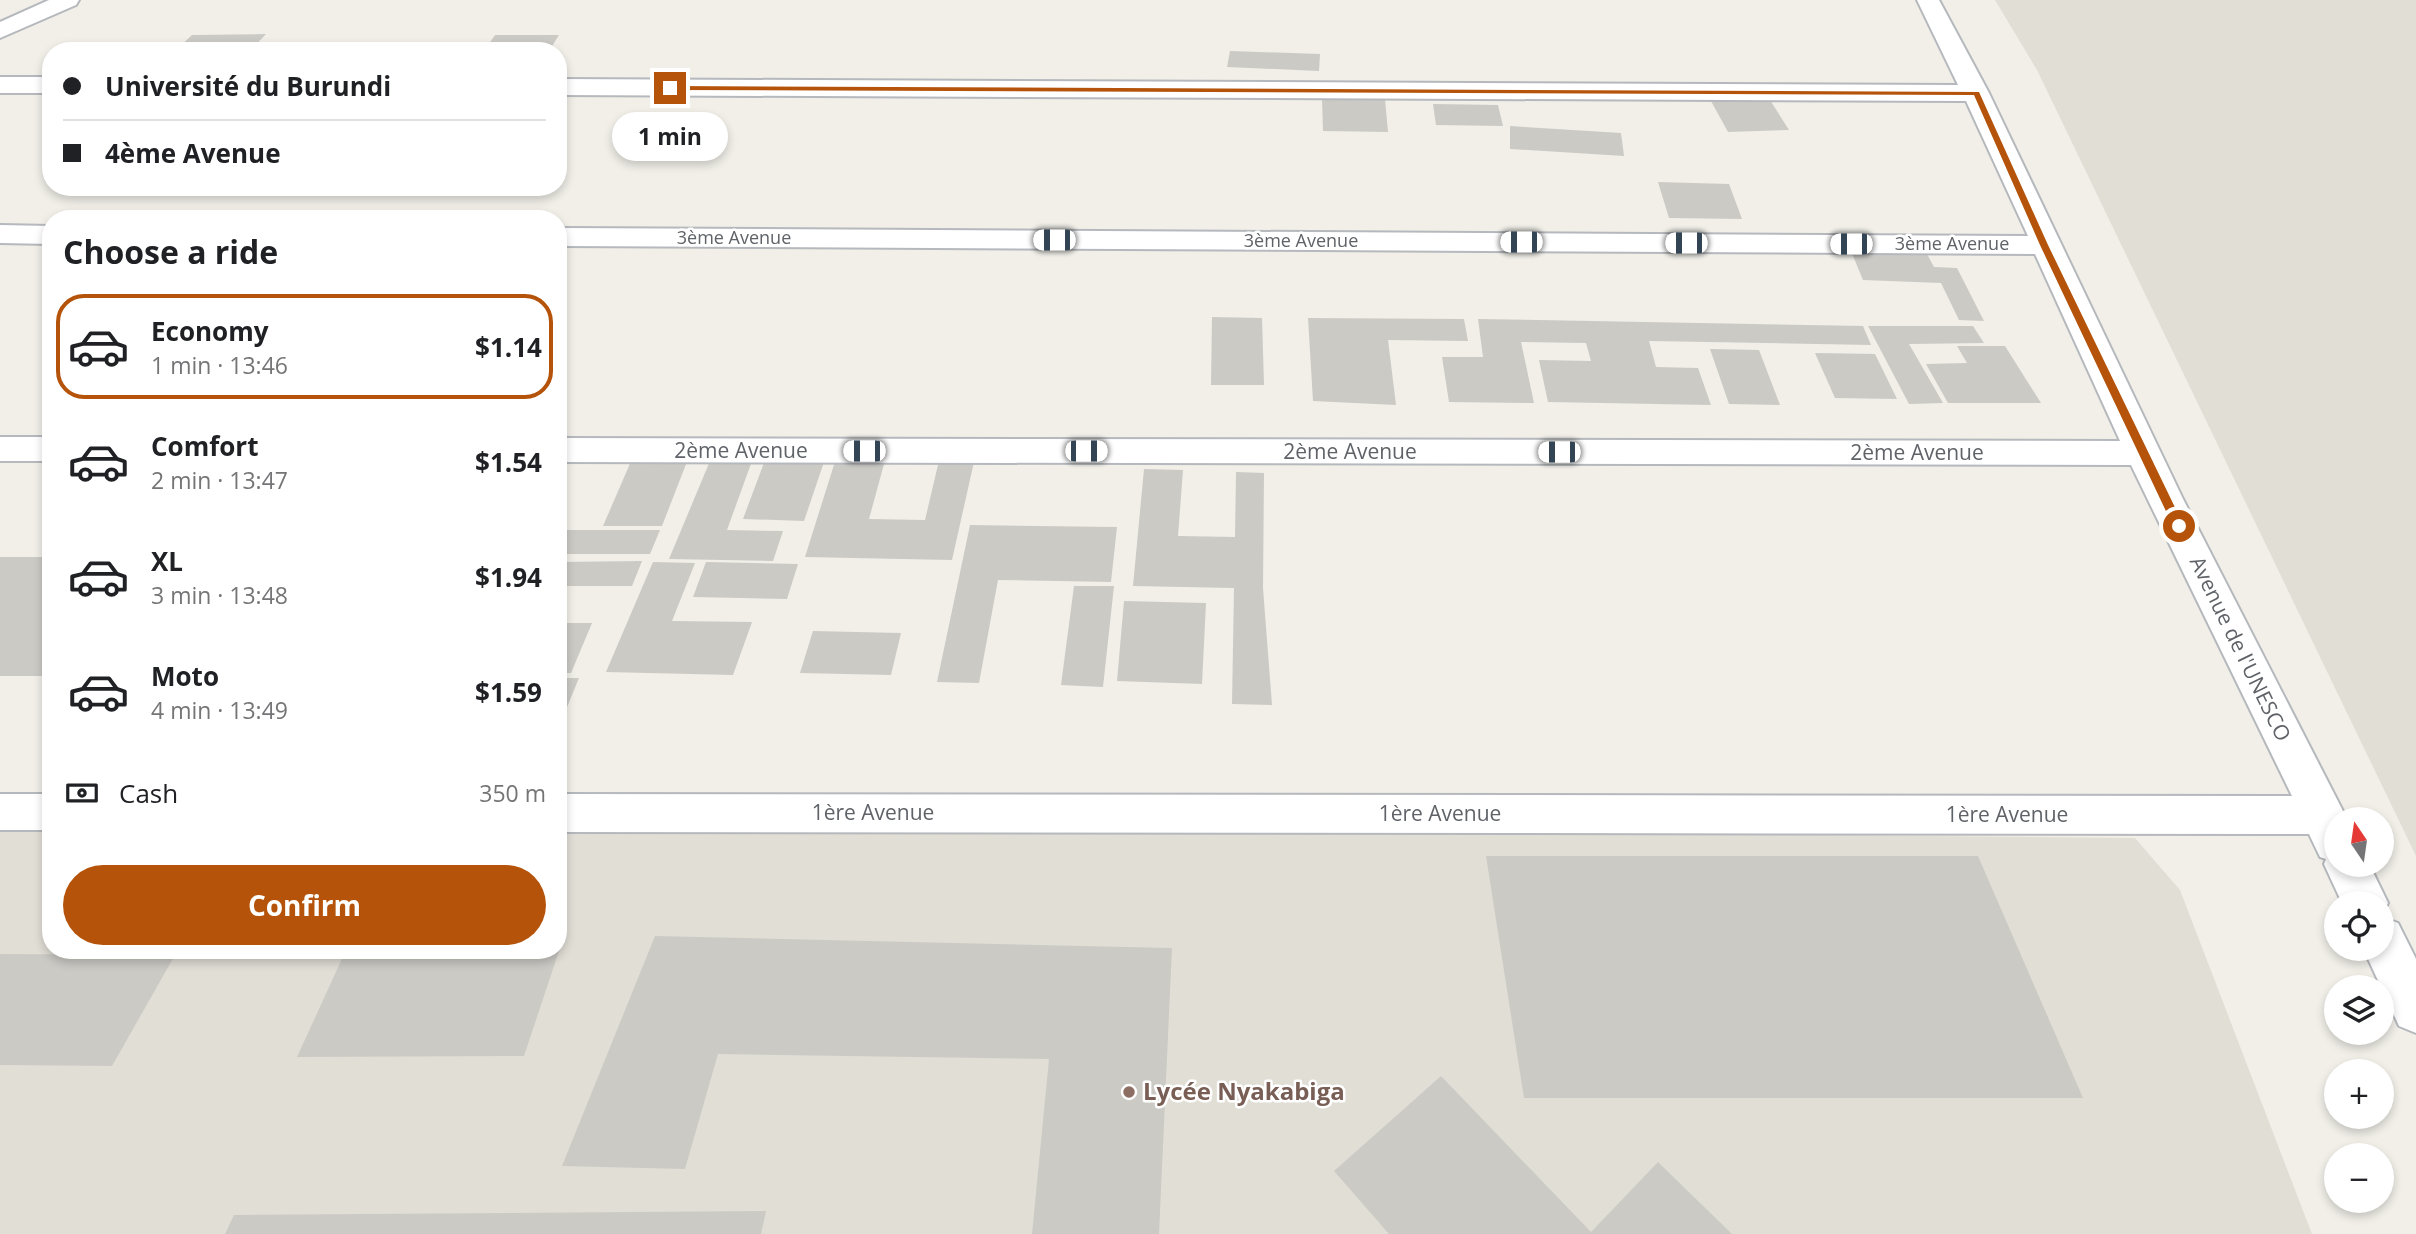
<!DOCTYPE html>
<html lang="en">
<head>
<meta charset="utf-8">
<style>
	body { margin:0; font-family:"Open Sans",sans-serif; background:#f6f6f6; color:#202124; height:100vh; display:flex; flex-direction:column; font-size:26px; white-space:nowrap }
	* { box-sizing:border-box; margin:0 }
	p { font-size:23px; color:#757577 }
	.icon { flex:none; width:38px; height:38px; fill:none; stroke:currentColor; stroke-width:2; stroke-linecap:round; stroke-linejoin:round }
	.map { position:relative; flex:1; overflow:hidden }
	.drawer { position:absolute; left:42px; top:210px; width:525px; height:749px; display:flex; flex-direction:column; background:#fff; border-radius:28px; box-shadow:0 4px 10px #0003 }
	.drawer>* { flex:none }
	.banner { position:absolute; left:42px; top:42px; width:525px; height:154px; border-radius:28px; box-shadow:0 4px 10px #0003; display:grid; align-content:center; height:154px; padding:0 21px; background:#fff }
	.needle { width:46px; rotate:347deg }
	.tools { position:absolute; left:2324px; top:807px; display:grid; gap:14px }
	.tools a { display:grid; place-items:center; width:70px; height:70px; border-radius:50%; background:#fff; box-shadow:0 4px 10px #0003; font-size:35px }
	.end { position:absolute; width:32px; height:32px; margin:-16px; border:9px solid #b45309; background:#fff; box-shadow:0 0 0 4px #fff }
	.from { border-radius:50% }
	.bubble { position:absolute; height:49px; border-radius:24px; background:#fff; box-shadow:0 4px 10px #0003; font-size:23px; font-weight:700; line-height:49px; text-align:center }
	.car { position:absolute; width:21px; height:42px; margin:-21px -10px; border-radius:9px; box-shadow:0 0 5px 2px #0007; background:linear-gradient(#fff 24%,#345 0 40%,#fff 0 76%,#345 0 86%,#fff 0) }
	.banner b { display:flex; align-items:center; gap:24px; height:66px; font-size:26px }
	.banner b+b { border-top:2px solid #e0e0e0 }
	.banner i { width:18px; height:18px; background:#202124 }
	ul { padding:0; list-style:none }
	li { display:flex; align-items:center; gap:21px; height:105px; margin:0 14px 10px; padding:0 7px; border:4px solid transparent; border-radius:28px }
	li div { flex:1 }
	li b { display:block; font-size:26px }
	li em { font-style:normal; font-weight:700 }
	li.current { border-color:#b45309 }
	li>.icon { width:63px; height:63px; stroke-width:1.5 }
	h2 { padding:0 21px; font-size:32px; line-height:84px }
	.pay { display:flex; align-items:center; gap:18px; height:77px; padding:0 21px; font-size:26px }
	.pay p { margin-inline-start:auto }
	.cta { display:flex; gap:14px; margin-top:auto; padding:14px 21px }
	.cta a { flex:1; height:80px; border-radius:42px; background:#b45309; color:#fff; font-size:28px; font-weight:700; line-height:80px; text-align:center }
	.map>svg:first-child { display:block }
</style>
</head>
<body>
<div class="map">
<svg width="2416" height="1234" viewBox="0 0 2416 1234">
	<rect width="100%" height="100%" fill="#f1efe8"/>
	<g fill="#e1ded6">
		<polygon points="1995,0 2416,0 2416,856 2037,70"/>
		<polygon points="0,816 51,816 51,950 558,950 558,822 2135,838 2180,890 2312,1234 0,1234"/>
	</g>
	<g fill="#cccac5">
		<polygon points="266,34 250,51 175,51 192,35"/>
		<polygon points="495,35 559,35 549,51 484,51"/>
		<polygon points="1230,51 1320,54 1319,71 1227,67"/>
		<polygon points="1322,98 1385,99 1388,132 1323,131"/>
		<polygon points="1770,100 1789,130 1728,132 1711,101"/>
		<polygon points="1433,104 1498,105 1503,126 1436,125"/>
		<polygon points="1510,126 1621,133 1624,156 1510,149"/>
		<polygon points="1658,182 1729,184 1742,219 1669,218"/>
		<polygon points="1851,251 1927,254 1934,267 1957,268 1984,321 1959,320 1941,283 1863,280"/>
		<polygon points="1212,317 1262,318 1264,385 1211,385"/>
		<polygon points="1308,318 1464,319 1468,341 1388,340 1396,405 1313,401"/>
		<polygon points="1478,319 1863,326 1871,345 1649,341 1656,367 1698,368 1711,405 1548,402 1539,360 1591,361 1586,343 1521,342 1534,403 1449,402 1442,357 1483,357"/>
		<polygon points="1868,326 1973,326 1984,343 1909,344 1943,403 1909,404"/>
		<polygon points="1957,346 2005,346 2041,403 1948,403 1926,364 1967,363"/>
		<polygon points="1710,349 1759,350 1780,405 1729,404"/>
		<polygon points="1815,353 1875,354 1897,399 1835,398"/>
		<polygon points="838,452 887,453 869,519 925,520 941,452 976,453 952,560 805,557"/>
		<polygon points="632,459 688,459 662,526 603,526"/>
		<polygon points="765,460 824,462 804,521 743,519"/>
		<polygon points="710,461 752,461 727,530 783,531 773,561 669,559"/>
		<polygon points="1144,469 1183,470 1178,536 1235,537 1236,472 1264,473 1263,588 1272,705 1232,704 1234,588 1133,586"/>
		<polygon points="970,525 1117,527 1111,582 998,580 979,683 937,682"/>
		<polygon points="558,530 660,530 650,554 558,554"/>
		<polygon points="0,557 51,557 51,600 47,605 51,605 51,676 0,676"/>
		<polygon points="642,561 632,586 558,586 558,562"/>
		<polygon points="653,562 695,563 672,621 752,622 733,675 606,672"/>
		<polygon points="706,562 798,564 787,599 693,597"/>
		<polygon points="1074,586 1114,586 1103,687 1061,685"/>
		<polygon points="1124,601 1206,603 1202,684 1117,681"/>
		<polygon points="558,623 592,623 571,673 558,673"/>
		<polygon points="813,631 901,633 891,675 800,673"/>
		<polygon points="558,678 579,678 565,712 558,712"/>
		<polygon points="1486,856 1978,856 2083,1098 1524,1098"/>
		<polygon points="655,936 1172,948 1159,1234 1032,1234 1049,1059 718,1054 685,1169 562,1166"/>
		<polygon points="558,939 563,939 524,1056 297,1057 346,950 558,950"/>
		<polygon points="0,954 175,955 112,1066 0,1065"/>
		<polygon points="1441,1076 1591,1232 1658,1162 1732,1234 1389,1234 1334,1171"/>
		<polygon points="766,1211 761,1234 225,1234 234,1215"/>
	</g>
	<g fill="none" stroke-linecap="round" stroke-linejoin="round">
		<g stroke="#b5b8bc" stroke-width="4">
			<g id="minor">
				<polygon points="49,0 79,0 76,5 0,38 0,22"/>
				<polygon points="1917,0 1939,0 1989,93 2183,499 2345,815 2346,819 2336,819 2336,864 2369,864 2388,903 2382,916 2382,903 2342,903 2324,864 2326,859 2320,857 2309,834 558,832 558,794 2292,796 2131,465 558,462 558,438 2120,441 2035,254 558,246 558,228 2028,236 1966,101 558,95 558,79 1958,85"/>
				<rect x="0" y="77" width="51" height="16"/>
				<polygon points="0,225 51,226 51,244 0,243"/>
				<rect x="0" y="437" width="51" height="24"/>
				<rect x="0" y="794" width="51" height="36"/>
				<polygon points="2382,917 2398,923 2416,959 2416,1033 2399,1026 2363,948 2382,948"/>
			</g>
		</g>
		<use href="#minor" fill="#fff" fill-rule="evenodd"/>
	</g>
	<polygon fill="#b45309" points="667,86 1979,92 2048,245 2184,526 2179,529 2173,526 2040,245 1974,95 670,90"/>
	<circle fill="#8d6e63" stroke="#fff" stroke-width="2.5" cx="1129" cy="1092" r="7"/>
	<g text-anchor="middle" stroke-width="5" stroke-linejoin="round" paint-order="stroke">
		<g font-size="18" fill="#5f6368" stroke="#fff">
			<text x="734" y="244">3ème Avenue</text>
			<text x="1301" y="247">3ème Avenue</text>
			<text x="1952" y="250">3ème Avenue</text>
		</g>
		<g font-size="21" fill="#5f6368" stroke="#fff">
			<text x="741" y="458">2ème Avenue</text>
			<text x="1350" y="459">2ème Avenue</text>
			<text x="1917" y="460">2ème Avenue</text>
			<text transform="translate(2240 649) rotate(64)" y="7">Avenue de l'UNESCO</text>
			<text x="873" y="820">1ère Avenue</text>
			<text x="1440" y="821">1ère Avenue</text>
			<text x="2007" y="822">1ère Avenue</text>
		</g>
		<g font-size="24" font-weight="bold" fill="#785e54" stroke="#fff" text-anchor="start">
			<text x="1143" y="1100">Lycée Nyakabiga</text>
		</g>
	</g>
</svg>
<div class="tools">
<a><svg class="needle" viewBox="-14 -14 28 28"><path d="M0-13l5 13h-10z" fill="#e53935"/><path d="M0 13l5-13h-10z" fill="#757577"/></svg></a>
<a><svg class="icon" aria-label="locate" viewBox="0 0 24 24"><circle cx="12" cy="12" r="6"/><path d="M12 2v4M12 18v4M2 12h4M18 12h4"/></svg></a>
<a><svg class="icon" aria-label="layers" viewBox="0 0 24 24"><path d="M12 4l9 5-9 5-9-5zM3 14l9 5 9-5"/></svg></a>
<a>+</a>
<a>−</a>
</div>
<i class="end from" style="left:2179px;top:526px"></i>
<i class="end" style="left:670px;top:88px"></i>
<div class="bubble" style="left:612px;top:112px;width:116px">1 min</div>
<i class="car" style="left:1054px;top:240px;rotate:270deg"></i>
<i class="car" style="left:1521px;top:242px;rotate:270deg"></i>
<i class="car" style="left:1686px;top:243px;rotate:270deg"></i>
<i class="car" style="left:1851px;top:244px;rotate:270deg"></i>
<i class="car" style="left:864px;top:451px;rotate:270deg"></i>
<i class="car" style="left:1086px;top:451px;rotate:90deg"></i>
<i class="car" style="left:1559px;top:452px;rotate:270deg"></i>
<div class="banner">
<b><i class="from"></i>Université du Burundi</b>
<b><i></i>4ème Avenue</b>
</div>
<section class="drawer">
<h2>Choose a ride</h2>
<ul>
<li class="current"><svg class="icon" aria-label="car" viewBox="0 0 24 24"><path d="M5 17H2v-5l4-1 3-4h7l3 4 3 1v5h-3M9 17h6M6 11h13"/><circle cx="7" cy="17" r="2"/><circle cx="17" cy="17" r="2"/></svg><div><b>Economy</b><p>1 min · 13:46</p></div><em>$1.14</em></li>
<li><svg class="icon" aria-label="car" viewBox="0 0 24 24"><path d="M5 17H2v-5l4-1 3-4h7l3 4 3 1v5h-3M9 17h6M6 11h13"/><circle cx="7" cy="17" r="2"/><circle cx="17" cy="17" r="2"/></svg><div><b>Comfort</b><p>2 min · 13:47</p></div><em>$1.54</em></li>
<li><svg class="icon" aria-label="car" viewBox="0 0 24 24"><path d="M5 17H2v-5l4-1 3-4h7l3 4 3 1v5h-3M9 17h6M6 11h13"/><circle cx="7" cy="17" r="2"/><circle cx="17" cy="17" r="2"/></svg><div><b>XL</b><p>3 min · 13:48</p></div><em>$1.94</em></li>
<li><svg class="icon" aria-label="car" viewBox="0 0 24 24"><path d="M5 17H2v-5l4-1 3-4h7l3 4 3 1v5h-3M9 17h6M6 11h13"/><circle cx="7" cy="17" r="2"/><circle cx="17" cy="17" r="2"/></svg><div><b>Moto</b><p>4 min · 13:49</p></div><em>$1.59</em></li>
</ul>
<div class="pay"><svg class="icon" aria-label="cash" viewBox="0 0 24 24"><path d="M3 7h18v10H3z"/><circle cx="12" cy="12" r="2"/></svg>Cash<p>350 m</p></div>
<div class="cta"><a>Confirm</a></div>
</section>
</div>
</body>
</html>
